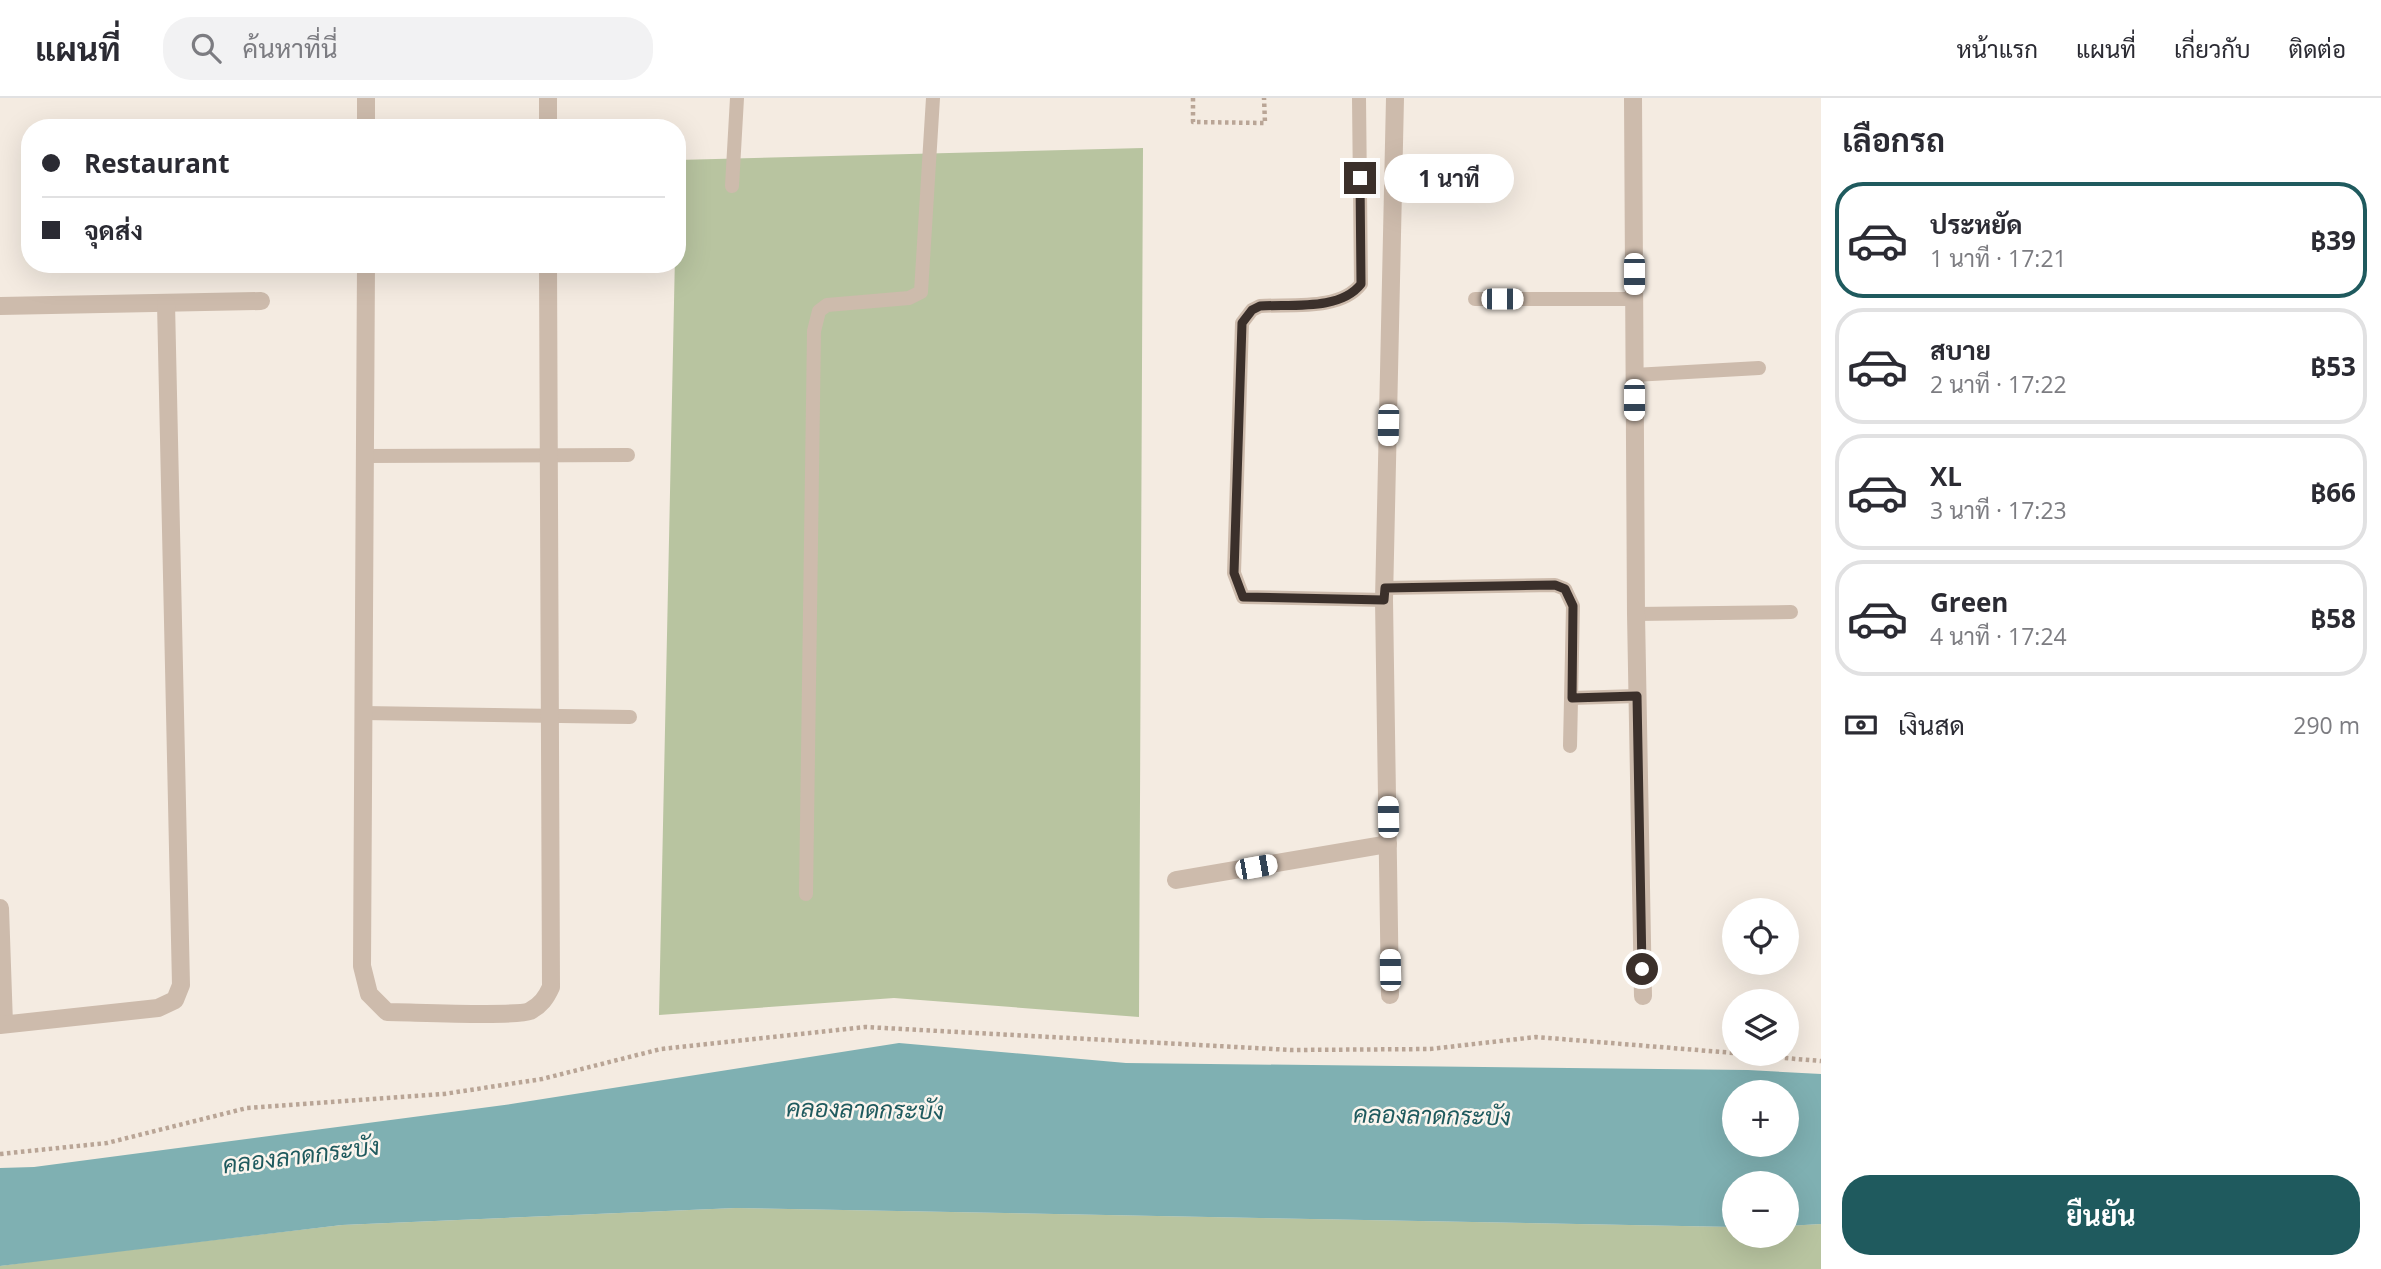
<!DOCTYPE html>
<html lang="th">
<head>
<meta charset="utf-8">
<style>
	body { margin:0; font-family:"Open Sans",Sarabun,sans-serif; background:#f2f2f3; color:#2b2b33; height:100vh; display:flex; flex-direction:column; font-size:26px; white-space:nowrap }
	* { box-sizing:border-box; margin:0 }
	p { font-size:23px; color:#7c7c81 }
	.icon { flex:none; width:38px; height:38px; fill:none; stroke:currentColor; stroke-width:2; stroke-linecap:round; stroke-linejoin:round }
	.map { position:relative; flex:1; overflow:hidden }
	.side { display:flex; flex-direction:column; background:#fff; width:560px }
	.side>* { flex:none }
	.guide { position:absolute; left:21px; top:21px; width:665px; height:154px; border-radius:28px; box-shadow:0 7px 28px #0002; display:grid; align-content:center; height:154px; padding:0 21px; background:#fff }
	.tools { position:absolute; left:1722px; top:800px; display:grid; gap:14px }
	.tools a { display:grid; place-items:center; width:77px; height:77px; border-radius:50%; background:#fff; box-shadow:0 7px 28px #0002; font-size:35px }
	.end { position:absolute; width:32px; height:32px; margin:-16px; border:9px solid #3b302b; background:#fff; box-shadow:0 0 0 4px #fff }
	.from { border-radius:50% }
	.bubble { position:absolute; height:49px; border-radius:24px; background:#fff; box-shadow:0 7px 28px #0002; font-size:23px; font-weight:700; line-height:49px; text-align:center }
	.car { position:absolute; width:21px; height:42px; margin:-21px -10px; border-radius:9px; box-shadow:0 0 5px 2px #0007; background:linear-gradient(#fff 24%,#345 0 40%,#fff 0 76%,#345 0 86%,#fff 0) }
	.guide b { display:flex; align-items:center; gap:24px; height:66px; font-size:26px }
	.guide b+b { border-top:2px solid #e1e1e2 }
	.guide i { width:18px; height:18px; background:#2b2b33 }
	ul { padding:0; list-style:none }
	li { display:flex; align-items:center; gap:21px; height:116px; margin:0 14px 10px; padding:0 7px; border:4px solid #e1e1e2; border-radius:28px }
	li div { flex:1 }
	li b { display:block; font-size:26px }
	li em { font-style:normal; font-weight:700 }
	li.selected { border-color:#1f5a5e }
	li>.icon { width:63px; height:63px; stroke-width:1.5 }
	h2 { padding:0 21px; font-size:32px; line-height:84px }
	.pay { display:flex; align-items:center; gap:18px; height:77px; padding:0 21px; font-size:26px }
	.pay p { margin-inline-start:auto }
	.button { display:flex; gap:14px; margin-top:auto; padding:14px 21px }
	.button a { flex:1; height:80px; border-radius:28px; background:#1f5a5e; color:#fff; font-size:28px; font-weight:700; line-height:80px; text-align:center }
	header { display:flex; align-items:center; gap:42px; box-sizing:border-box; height:98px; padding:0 35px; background:#fff; border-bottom:2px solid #e1e1e2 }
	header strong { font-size:33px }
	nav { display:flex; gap:38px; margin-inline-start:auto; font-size:24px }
	.search { width:490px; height:63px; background:#f2f2f3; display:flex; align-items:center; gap:18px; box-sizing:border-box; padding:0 24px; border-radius:28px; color:#7c7c81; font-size:26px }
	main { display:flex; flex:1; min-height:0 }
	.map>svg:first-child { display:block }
</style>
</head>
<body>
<header>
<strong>แผนที่</strong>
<div class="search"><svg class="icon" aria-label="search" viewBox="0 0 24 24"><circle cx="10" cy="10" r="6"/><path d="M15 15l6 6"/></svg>ค้นหาที่นี่</div>
<nav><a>หน้าแรก</a><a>แผนที่</a><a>เกี่ยวกับ</a><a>ติดต่อ</a></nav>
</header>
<main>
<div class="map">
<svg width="1821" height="1171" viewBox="0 0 1821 1171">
	<rect width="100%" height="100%" fill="#f4ebe1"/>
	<g fill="#b8c4a0">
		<polygon points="1143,50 1139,919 894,900 659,917 677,62"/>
		<polygon points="736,1110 1734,1129 1734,1138 1787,1138 1787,1128 1821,1126 1821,1171 0,1171 0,1168 43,1162 342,1127"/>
	</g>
	<path fill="#7fb0b2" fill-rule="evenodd" d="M 899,945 L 1126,965 L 1748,972 L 1821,976 L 1821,1126 L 1787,1128 L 1787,1085 L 1734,1085 L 1734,1129 L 736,1110 L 342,1127 L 0,1168 L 0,1070 L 34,1069 L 511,1006 ZM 1734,994 L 1787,994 L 1787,1046 L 1734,1046 Z"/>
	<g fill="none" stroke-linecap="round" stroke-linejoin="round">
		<g stroke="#b9a596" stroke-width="4.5" stroke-dasharray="3.5 3.5" stroke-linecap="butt">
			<polyline points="1193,0 1193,24 1265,25 1264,0"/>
			<polyline points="1736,956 1821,963"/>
			<polyline points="0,1056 107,1045 247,1010 444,996 542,981 661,951 865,929 1292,952 1430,951 1536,939 1734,955"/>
		</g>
		<g stroke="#cdbbac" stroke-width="14">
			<path d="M 1359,0 L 1361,186 C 1340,213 1291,206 1260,208 L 1252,212 L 1242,225 L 1234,475 L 1243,499 L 1384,502"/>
			<polyline points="732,88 737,0"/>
			<polyline points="1475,201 1634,201"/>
			<polyline points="1634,277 1759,270"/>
			<polyline points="365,358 628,357"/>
			<polyline points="1385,490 1555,487 1565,491 1573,508 1570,648"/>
			<polyline points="1636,516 1791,514"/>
			<polyline points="1572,600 1637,598"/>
			<polyline points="363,615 630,619"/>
			<polyline points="806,796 814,233 819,213 827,207 909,200 921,194 933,0"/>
		</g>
		<g stroke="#cdbbac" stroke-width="18">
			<polyline points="548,0 548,30"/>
			<polyline points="1633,0 1636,516 1643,898"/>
			<polyline points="366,30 366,0"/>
			<path d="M 366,166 L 362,868 L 369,896 L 387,914 C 410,914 516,919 530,913 C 541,907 546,900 551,889 L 548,166"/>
			<polyline points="0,208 261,203"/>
			<polyline points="1176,782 1388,746"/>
			<polyline points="0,810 4,926"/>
			<polyline points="1390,897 1384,502 1395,0"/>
			<polyline points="0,927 158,910 175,902 181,887 166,205"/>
		</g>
	</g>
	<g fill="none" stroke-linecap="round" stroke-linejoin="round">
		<path stroke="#3b302b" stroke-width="9" d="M 1360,80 L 1361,186 C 1340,213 1291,206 1260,208 L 1252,212 L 1242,225 L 1234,475 L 1243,499 L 1384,502 L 1385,490 L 1555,487 L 1565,491 L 1573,508 L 1572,600 L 1637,598 L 1642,871"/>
	</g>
	<g text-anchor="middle" stroke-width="5" stroke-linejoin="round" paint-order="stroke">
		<g font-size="24" font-style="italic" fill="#1f5a5e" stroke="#fbf5ee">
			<text transform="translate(865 1012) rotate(1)" y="8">คลองลาดกระบัง</text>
			<text transform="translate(1432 1018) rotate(1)" y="8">คลองลาดกระบัง</text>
			<text transform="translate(301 1058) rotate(-7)" y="8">คลองลาดกระบัง</text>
		</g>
	</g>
</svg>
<div class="tools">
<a><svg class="icon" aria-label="locate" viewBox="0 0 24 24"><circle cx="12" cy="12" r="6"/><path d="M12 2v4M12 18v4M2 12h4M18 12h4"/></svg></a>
<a><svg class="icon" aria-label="layers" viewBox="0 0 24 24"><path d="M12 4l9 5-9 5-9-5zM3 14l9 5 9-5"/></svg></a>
<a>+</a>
<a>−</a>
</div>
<i class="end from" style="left:1642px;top:871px"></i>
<i class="end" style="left:1360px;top:80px"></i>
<div class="bubble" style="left:1384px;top:56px;width:130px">1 นาที</div>
<i class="car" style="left:1634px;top:176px;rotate:180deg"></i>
<i class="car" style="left:1502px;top:201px;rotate:90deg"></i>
<i class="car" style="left:1634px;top:302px;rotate:180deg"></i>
<i class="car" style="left:1388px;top:327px;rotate:181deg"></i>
<i class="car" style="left:1388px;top:719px;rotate:359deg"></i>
<i class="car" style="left:1256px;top:769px;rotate:80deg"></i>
<i class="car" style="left:1390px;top:872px;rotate:359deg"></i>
<div class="guide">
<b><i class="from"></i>Restaurant</b>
<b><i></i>จุดส่ง</b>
</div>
</div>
<section class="side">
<h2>เลือกรถ</h2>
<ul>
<li class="selected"><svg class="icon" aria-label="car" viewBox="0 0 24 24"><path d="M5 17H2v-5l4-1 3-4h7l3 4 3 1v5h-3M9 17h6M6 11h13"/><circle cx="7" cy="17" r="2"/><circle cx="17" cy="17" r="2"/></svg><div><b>ประหยัด</b><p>1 นาที · 17:21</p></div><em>฿39</em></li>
<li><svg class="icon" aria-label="car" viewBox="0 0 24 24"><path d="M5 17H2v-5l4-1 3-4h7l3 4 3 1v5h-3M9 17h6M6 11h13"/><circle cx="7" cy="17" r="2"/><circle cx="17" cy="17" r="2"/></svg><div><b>สบาย</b><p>2 นาที · 17:22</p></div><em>฿53</em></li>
<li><svg class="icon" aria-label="car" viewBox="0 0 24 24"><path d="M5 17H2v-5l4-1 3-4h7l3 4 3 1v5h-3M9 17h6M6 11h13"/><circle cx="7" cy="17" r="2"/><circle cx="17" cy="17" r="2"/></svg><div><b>XL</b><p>3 นาที · 17:23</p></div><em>฿66</em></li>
<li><svg class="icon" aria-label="car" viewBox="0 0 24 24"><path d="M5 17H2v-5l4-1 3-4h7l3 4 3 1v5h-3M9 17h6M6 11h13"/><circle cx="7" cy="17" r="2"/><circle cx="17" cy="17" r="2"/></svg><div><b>Green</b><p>4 นาที · 17:24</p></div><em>฿58</em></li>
</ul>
<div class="pay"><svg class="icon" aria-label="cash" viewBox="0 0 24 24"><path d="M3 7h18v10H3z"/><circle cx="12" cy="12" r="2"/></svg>เงินสด<p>290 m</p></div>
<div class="button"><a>ยืนยัน</a></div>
</section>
</main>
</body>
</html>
